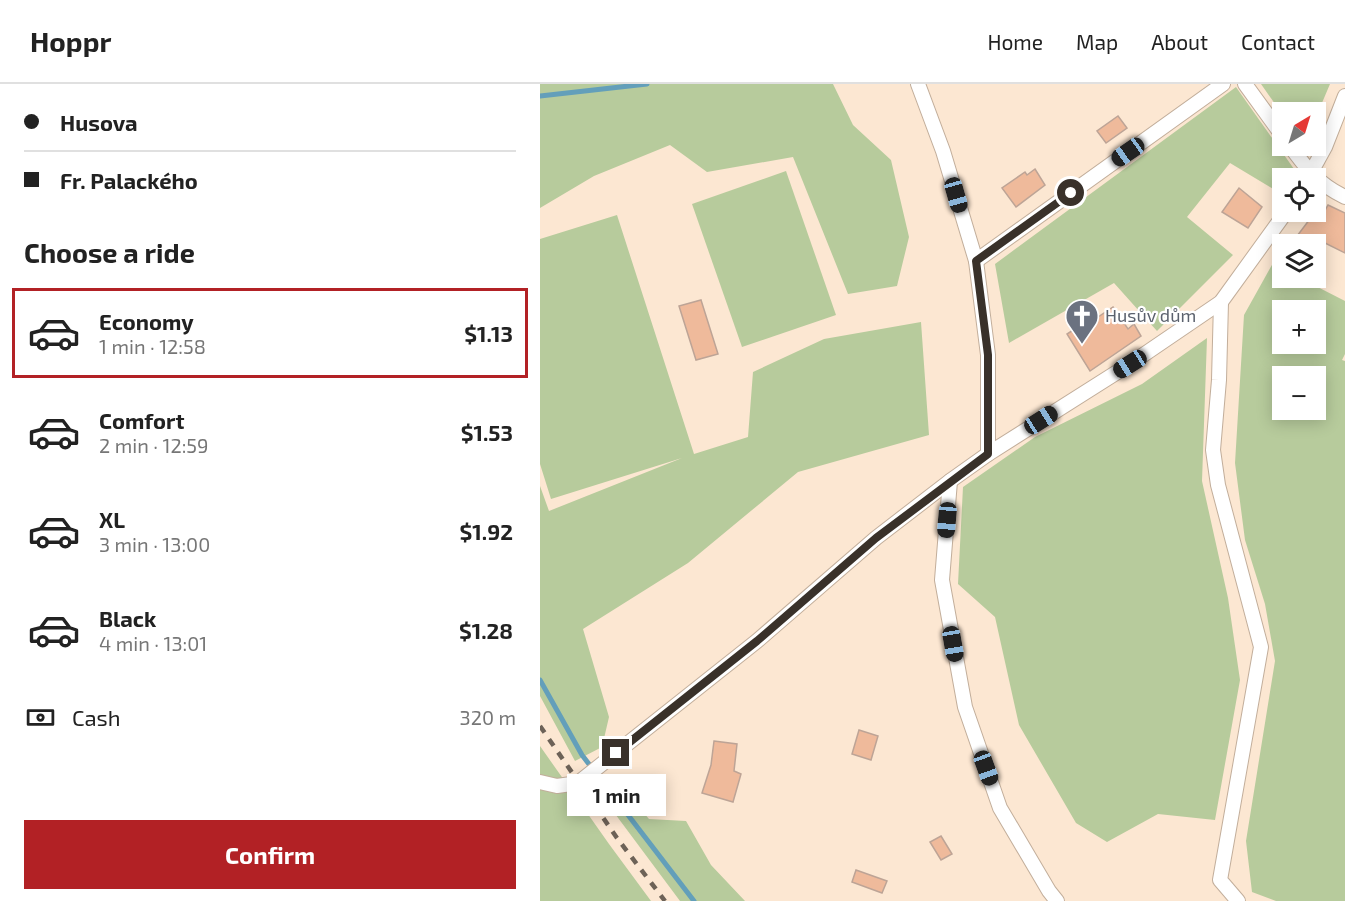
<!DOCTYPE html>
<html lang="en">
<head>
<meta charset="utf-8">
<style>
	body { margin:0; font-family:"Exo 2",sans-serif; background:#f2f2f2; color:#222; height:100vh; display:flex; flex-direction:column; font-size:22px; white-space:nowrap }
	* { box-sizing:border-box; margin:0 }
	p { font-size:20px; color:#767676 }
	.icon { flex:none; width:33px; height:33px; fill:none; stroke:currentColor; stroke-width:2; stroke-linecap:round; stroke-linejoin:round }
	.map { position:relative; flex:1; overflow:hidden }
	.details { display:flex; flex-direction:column; background:#fff; width:540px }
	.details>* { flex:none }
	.banner { display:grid; align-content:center; height:132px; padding:0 24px; background:#fff }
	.needle { width:39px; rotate:38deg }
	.controls { position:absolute; left:732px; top:18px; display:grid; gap:12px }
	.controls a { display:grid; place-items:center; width:54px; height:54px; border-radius:0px; background:#fff; box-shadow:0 3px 15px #0003; font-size:30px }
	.end { position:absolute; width:27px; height:27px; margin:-14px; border:8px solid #39312a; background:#fff; box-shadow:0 0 0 3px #fff }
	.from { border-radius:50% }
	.bubble { position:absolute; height:42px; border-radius:0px; background:#fff; box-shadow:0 3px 15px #0003; font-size:20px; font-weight:700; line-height:42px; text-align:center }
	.car { position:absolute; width:18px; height:36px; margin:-18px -9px; border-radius:8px; box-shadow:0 0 4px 2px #0007; background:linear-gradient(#222 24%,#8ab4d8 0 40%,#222 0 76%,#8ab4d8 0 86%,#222 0) }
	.banner b { display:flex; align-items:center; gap:21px; height:57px; font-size:22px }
	.banner b+b { border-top:2px solid #e0e0e0 }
	.banner i { width:15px; height:15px; background:#222 }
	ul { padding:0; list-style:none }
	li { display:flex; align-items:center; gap:18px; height:90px; margin:0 12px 9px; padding:0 12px; border:3px solid transparent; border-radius:0px }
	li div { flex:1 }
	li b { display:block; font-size:22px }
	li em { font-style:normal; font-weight:700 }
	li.current { border-color:#b22125 }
	li>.icon { width:54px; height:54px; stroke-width:1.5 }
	h2 { padding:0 24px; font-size:27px; line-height:72px }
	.pay { display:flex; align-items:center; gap:15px; height:66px; padding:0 24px; font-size:22px }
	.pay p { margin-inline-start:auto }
	.action { display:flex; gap:12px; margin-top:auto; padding:12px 24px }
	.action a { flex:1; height:69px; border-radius:0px; background:#b22125; color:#fff; font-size:24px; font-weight:700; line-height:69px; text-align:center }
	header { display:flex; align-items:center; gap:36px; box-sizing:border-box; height:84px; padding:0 30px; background:#fff; border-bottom:2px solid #e0e0e0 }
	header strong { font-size:28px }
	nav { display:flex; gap:33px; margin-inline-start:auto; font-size:21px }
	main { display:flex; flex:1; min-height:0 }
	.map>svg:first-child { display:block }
</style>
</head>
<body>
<header>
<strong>Hoppr</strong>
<nav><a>Home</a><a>Map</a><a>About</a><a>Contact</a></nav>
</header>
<main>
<section class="details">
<div class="banner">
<b><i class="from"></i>Husova</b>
<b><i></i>Fr. Palackého</b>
</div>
<h2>Choose a ride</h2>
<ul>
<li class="current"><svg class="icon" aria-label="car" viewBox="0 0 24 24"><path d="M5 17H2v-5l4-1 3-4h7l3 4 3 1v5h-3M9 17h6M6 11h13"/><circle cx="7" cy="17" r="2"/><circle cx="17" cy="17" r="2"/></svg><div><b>Economy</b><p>1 min · 12:58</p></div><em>$1.13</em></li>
<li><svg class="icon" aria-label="car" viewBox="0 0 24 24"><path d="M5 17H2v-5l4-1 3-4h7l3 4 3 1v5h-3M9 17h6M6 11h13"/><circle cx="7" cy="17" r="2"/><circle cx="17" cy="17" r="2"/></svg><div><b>Comfort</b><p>2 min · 12:59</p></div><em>$1.53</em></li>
<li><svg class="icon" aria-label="car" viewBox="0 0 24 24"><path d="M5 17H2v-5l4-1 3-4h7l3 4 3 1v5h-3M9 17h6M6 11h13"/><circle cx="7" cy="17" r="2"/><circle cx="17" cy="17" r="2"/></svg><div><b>XL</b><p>3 min · 13:00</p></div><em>$1.92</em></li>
<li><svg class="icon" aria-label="car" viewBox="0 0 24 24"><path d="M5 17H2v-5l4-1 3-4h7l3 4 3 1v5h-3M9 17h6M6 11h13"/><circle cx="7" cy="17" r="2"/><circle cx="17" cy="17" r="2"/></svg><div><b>Black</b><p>4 min · 13:01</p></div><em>$1.28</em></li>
</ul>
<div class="pay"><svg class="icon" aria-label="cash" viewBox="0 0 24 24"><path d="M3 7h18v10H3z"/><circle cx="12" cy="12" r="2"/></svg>Cash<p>320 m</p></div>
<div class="action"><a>Confirm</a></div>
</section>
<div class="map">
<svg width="805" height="817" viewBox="0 0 805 817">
	<rect width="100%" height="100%" fill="#fce7d2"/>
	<g fill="#b7cb9c" fill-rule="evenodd">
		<polygon points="0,0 293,0 313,41 351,76 369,153 357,202 308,210 253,73 167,88 130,61 54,92 0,124"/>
		<polygon points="721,0 790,0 776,33 776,28 742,28 742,30"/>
		<polygon points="696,3 754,85 748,94 742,94 742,104 740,109 690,79 647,133 693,171 617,247 574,199 469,259 455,180"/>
		<polygon points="246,87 296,231 202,263 152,120"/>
		<polygon points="77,131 154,370 208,353 213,288 284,255 381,238 389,351 258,388 148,479 43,545 69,633 62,663 35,677 0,612 0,402 9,427 142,374 11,415 0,380 0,155"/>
		<path d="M 733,179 L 742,184 L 742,194 L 760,194 L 805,217 L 805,270 L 802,276 L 805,277 L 805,817 L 736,817 L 712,808 L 706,757 L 735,577 L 725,520 L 705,456 L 695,379 L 704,231 ZM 742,226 L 776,226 L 776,260 L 742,260 ZM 742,292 L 776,292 L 776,326 L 742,326 Z"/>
		<polygon points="667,254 662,397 688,514 700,596 675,736 618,730 567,758 536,739 479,641 455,533 418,500 423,403 495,353 602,300"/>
		<polygon points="0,662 69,760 111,817 0,817"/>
		<polygon points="76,696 109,735 146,737 171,781 205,817 140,817 58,707"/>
	</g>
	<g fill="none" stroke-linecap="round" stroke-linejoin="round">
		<g stroke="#639fba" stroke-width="5">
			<polyline points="0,12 107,0"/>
			<polyline points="0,596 42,671 154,817"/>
		</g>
	</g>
	<g fill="#efba9b" stroke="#bda496" stroke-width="1.5">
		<polygon points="578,32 587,44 566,59 557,47"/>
		<polygon points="495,85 505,101 476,123 462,104 485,88 487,91"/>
		<polygon points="699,104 722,123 708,144 682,128"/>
		<polygon points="788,121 805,129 805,169 783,158 781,160 751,160 776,127 783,130"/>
		<polygon points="161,216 178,270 156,276 139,222"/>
		<polygon points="573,223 588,245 594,240 601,252 550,287 527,250 553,233 555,235"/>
		<polygon points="319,646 338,652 331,676 312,670"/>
		<polygon points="174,657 197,660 194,687 201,690 193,718 162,709 171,681"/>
		<polygon points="401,752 412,770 401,776 390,758"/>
		<polygon points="316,786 347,797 342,809 312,798"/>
	</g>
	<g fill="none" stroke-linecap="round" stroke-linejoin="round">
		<g stroke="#c2ae9b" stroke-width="16">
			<g id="minor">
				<polyline points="378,0 403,67 436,177 448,271 448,370"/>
				<polyline points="705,0 742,51"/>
				<path d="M 750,62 C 767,85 778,100 805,113"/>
				<polyline points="768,94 785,63 805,12"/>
				<polyline points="436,177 683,0"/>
				<polyline points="681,218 679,296 673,366 678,401 721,563 680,796 698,817"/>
				<polyline points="410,397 402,496 425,623 460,724 509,807 517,817"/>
				<polyline points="0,698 17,702 38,699 217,557 336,454 410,397 448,370 590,280 681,218 746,128"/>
			</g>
		</g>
		<use href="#minor" stroke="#fff" stroke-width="14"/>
		<polyline stroke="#6d6257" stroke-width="4.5" stroke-dasharray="8 8" stroke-linecap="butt" points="0,642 77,754 125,817"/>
	</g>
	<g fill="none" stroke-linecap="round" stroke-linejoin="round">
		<polyline stroke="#39312a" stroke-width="8" points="76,669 217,557 336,454 448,370 448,271 436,177 531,109"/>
	</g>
	<defs>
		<g id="church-pin" transform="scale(1.725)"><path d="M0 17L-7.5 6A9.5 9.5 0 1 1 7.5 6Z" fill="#6b7280" stroke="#fff"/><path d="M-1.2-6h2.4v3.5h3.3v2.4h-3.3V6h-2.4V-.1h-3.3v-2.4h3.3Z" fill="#fff"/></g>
	</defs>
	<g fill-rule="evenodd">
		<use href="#church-pin" x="542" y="232"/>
	</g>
	<g text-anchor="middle" stroke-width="4.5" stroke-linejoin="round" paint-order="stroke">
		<g font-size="18" fill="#5b616d" stroke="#fff" text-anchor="start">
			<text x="565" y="238">Husův dům</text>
		</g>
	</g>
</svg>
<div class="controls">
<a><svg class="needle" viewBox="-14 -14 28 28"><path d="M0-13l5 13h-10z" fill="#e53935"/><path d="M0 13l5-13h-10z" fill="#767676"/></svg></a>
<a><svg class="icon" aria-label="locate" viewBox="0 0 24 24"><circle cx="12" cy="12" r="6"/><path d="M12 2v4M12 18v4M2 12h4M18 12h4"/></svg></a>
<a><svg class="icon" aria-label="layers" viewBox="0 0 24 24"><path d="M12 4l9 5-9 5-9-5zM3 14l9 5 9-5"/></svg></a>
<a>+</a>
<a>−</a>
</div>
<i class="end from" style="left:531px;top:109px"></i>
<i class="end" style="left:76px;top:669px"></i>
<div class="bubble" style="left:27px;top:690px;width:99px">1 min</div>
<i class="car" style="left:588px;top:68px;rotate:235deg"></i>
<i class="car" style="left:416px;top:111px;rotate:164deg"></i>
<i class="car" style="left:590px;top:280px;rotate:238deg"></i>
<i class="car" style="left:501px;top:336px;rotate:58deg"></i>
<i class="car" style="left:407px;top:436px;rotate:185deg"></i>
<i class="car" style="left:413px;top:560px;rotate:170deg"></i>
<i class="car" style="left:446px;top:684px;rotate:160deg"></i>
</div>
</main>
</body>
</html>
